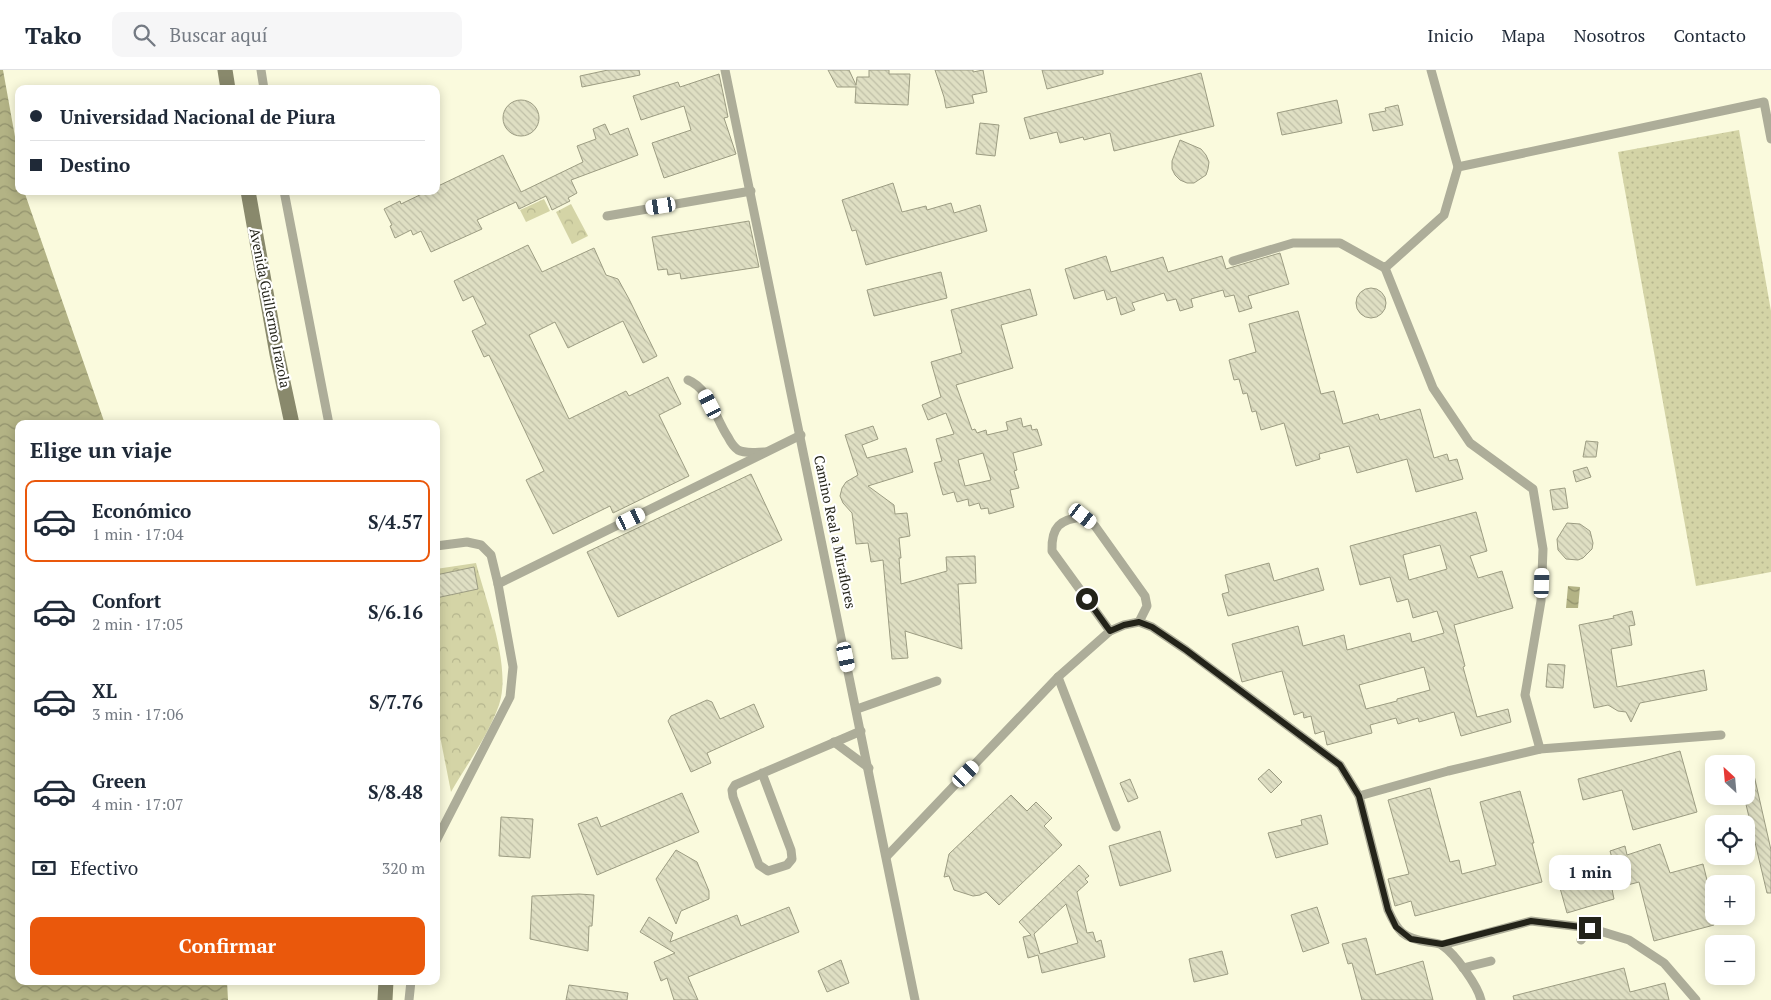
<!DOCTYPE html>
<html lang="es">
<head>
<meta charset="utf-8">
<style>
	body { margin:0; font-family:"PT Serif",serif; background:#f6f6f7; color:#1f2937; height:100vh; display:flex; flex-direction:column; font-size:19px; white-space:nowrap }
	* { box-sizing:border-box; margin:0 }
	p { font-size:16px; color:#747a83 }
	.icon { flex:none; width:28px; height:28px; fill:none; stroke:currentColor; stroke-width:2; stroke-linecap:round; stroke-linejoin:round }
	.map { position:relative; flex:1; overflow:hidden }
	.sheet { position:absolute; left:15px; top:350px; width:425px; height:565px; display:flex; flex-direction:column; background:#fff; border-radius:10px; box-shadow:0 2px 12px #0003 }
	.sheet>* { flex:none }
	.hud { position:absolute; left:15px; top:15px; width:425px; height:110px; border-radius:10px; box-shadow:0 2px 12px #0003; display:grid; align-content:center; height:110px; padding:0 15px; background:#fff }
	.needle { width:32px; rotate:334deg }
	.fabs { position:absolute; left:1705px; top:685px; display:grid; gap:10px }
	.fabs a { display:grid; place-items:center; width:50px; height:50px; border-radius:10px; background:#fff; box-shadow:0 2px 12px #0003; font-size:25px }
	.end { position:absolute; width:22px; height:22px; margin:-11px; border:6px solid #232319; background:#fff; box-shadow:0 0 0 2px #fff }
	.from { border-radius:50% }
	.bubble { position:absolute; height:35px; border-radius:10px; background:#fff; box-shadow:0 2px 12px #0003; font-size:16px; font-weight:700; line-height:35px; text-align:center }
	.car { position:absolute; width:15px; height:30px; margin:-15px -8px; border-radius:6px; box-shadow:0 0 4px 1px #0007; background:linear-gradient(#fff 24%,#345 0 40%,#fff 0 76%,#345 0 86%,#fff 0) }
	.hud b { display:flex; align-items:center; gap:18px; height:48px; font-size:19px }
	.hud b+b { border-top:1px solid #e0e1e3 }
	.hud i { width:12px; height:12px; background:#1f2937 }
	ul { padding:0; list-style:none }
	li { display:flex; align-items:center; gap:15px; height:82px; margin:0 10px 8px; padding:0 5px; border:2px solid transparent; border-radius:10px }
	li div { flex:1 }
	li b { display:block; font-size:19px }
	li em { font-style:normal; font-weight:700 }
	li.selected { border-color:#ea580c }
	li>.icon { width:45px; height:45px; stroke-width:1.5 }
	h2 { padding:0 15px; font-size:22px; line-height:60px }
	.pay { display:flex; align-items:center; gap:12px; height:55px; padding:0 15px; font-size:19px }
	.pay p { margin-inline-start:auto }
	.cta { display:flex; gap:10px; margin-top:auto; padding:10px 15px }
	.cta a { flex:1; height:58px; border-radius:10px; background:#ea580c; color:#fff; font-size:20px; font-weight:700; line-height:58px; text-align:center }
	header { display:flex; align-items:center; gap:30px; box-sizing:border-box; height:70px; padding:0 25px; background:#fff; border-bottom:1px solid #e0e1e3 }
	header strong { font-size:24px }
	nav { display:flex; gap:28px; margin-inline-start:auto; font-size:18px }
	.search { width:350px; height:45px; background:#f6f6f7; display:flex; align-items:center; gap:12px; box-sizing:border-box; padding:0 18px; border-radius:10px; color:#747a83; font-size:19px }
	.map>svg:first-child { display:block }
</style>
</head>
<body>
<header>
<strong>Tako</strong>
<div class="search"><svg class="icon" aria-label="search" viewBox="0 0 24 24"><circle cx="10" cy="10" r="6"/><path d="M15 15l6 6"/></svg>Buscar aquí</div>
<nav><a>Inicio</a><a>Mapa</a><a>Nosotros</a><a>Contacto</a></nav>
</header>
<div class="map">
<svg width="1771" height="930" viewBox="0 0 1771 930">
	<defs>
		<pattern id="grass-dots" width="8" height="8" patternUnits="userSpaceOnUse" patternTransform="scale(1.25)"><rect width="8" height="8" fill="#d4d4a6"/><path d="M2 2h.1M6 6h.1" fill="none" stroke="#b6b68e" stroke-width="1.8" stroke-linecap="round"/></pattern>
		<pattern id="park-crowns" width="20" height="18" patternUnits="userSpaceOnUse" patternTransform="scale(1.25)"><rect width="20" height="18" fill="#d4d4a6"/><path d="M2 6a3 3 0 1 1 6 0M12 15a3 3 0 1 1 6 0" fill="none" stroke="#b6b68e"/></pattern>
		<pattern id="water-waves" width="16" height="10" patternUnits="userSpaceOnUse" patternTransform="scale(1.25)"><rect width="16" height="10" fill="#b3b385"/><path d="M0 5q4-4 8 0t8 0" fill="none" stroke="#91916c"/></pattern>
		<pattern id="building-back-hatch" width="6" height="6" patternUnits="userSpaceOnUse" patternTransform="scale(1.25)"><rect width="6" height="6" fill="#dfdfc3"/><path d="M-1 5l2 2M0 0l6 6M5-1l2 2" fill="none" stroke="#bfbfa7"/></pattern>
	</defs>
	<rect width="100%" height="100%" fill="#fafadd"/>
	<polygon fill="url(#grass-dots)" points="1739,60 1771,241 1771,502 1696,516 1618,82"/>
	<g fill="url(#park-crowns)">
		<polygon points="544,129 550,141 526,152 520,140"/>
		<polygon points="571,134 588,166 572,174 556,142"/>
		<path d="M 476,493 C 486,532 512,597 499,635 C 488,666 467,694 451,722 L 436,646 L 436,499 Z"/>
	</g>
	<g fill="url(#water-waves)">
		<polygon points="0,0 3,0 19,89 19,121 24,121 105,354 19,354 19,911 227,911 228,930 0,930"/>
		<polygon points="1568,516 1580,517 1578,538 1566,538"/>
	</g>
	<g fill="url(#building-back-hatch)" stroke="#9c9c82" fill-rule="evenodd">
		<polygon points="608,0 639,0 640,5 582,17 580,6"/>
		<polygon points="828,0 849,0 856,15 857,7 869,7 869,0 889,0 889,4 910,4 908,35 855,33 856,17 837,17"/>
		<polygon points="935,0 973,0 973,2 983,0 987,22 972,25 974,33 946,38 944,27"/>
		<polygon points="1042,0 1103,0 1103,4 1047,19"/>
		<polygon points="1201,3 1214,56 1114,81 1110,63 1084,70 1083,67 1060,73 1057,62 1030,69 1024,48"/>
		<polygon points="719,4 728,47 724,48 736,84 664,108 652,73 691,60 684,36 641,50 633,26 678,12 680,17"/>
		<circle cx="521" cy="48" r="18"/>
		<polygon points="1337,30 1342,53 1282,65 1277,43"/>
		<polygon points="1398,35 1403,55 1373,61 1369,44 1386,41 1385,38"/>
		<polygon points="980,53 999,55 995,86 976,84"/>
		<polygon points="605,54 610,65 628,58 638,85 571,110 577,123 568,128 570,131 552,140 546,126 519,139 516,132 477,150 482,159 431,182 421,161 413,165 411,160 395,168 390,156 392,155 384,139 400,131 401,134 428,121 436,121 436,117 503,85 521,122 583,92 577,76 596,69 593,59"/>
		<polygon points="1180,70 1201,79 1206,85 1209,92 1208,99 1206,105 1194,113 1187,113 1180,110 1175,105 1172,99 1172,91"/>
		<polygon points="893,113 902,142 926,136 927,140 951,133 954,143 980,135 987,161 866,195 856,160 852,161 842,130"/>
		<polygon points="749,151 759,197 681,209 680,203 668,205 667,199 658,200 652,167"/>
		<polygon points="528,175 542,202 594,178 606,205 618,209 629,229 657,286 643,293 623,251 568,278 555,252 529,265 569,349 626,321 629,326 668,307 681,334 659,345 689,406 613,443 610,436 553,464 526,410 544,401 489,285 484,287 472,261 486,254 473,226 463,231 454,211"/>
		<polygon points="1280,183 1289,214 1248,226 1252,238 1239,242 1234,225 1225,227 1223,220 1191,229 1193,237 1180,241 1176,229 1167,231 1164,223 1132,233 1135,240 1121,245 1116,227 1107,230 1104,220 1074,229 1065,199 1106,186 1111,202 1163,187 1168,202 1222,186 1226,199"/>
		<polygon points="941,202 947,228 874,246 867,220"/>
		<circle cx="1371" cy="233" r="15"/>
		<path d="M 1030,219 L 1037,245 L 1001,255 L 1013,298 L 956,315 L 972,360 L 975,359 L 977,363 L 986,360 L 987,365 L 1008,360 L 1006,352 L 1021,348 L 1023,357 L 1031,355 L 1032,360 L 1037,359 L 1042,375 L 1013,383 L 1017,400 L 1014,401 L 1019,418 L 1010,420 L 1014,437 L 989,444 L 988,438 L 981,439 L 979,433 L 969,436 L 968,429 L 957,432 L 954,422 L 943,425 L 934,393 L 942,391 L 936,369 L 954,364 L 946,343 L 928,350 L 922,335 L 941,327 L 931,292 L 962,283 L 951,240 ZM 983,383 L 991,410 L 965,416 L 958,390 Z"/>
		<polygon points="1298,241 1321,324 1334,321 1343,354 1378,344 1380,350 1420,339 1434,388 1447,384 1449,391 1457,389 1463,409 1416,422 1407,389 1357,403 1349,376 1319,384 1320,389 1296,396 1284,353 1261,360 1256,341 1252,342 1247,323 1243,324 1239,309 1234,310 1229,290 1256,282 1249,254"/>
		<polygon points="873,356 878,369 862,375 867,388 906,378 913,402 868,416 894,435 895,444 907,443 910,466 899,468 901,488 899,488 901,514 947,501 946,487 975,486 976,513 958,514 962,579 905,561 908,588 892,589 883,490 871,492 868,473 856,474 852,443 843,433 840,426 842,418 846,412 858,405 845,365"/>
		<polygon points="1586,371 1598,372 1596,387 1583,387"/>
		<polygon points="1587,397 1591,407 1576,412 1573,401"/>
		<polygon points="751,404 782,470 618,547 587,482"/>
		<polygon points="1565,418 1568,438 1553,440 1550,420"/>
		<path d="M 1476,442 L 1487,481 L 1470,486 L 1478,508 L 1502,501 L 1513,538 L 1454,555 L 1465,596 L 1463,597 L 1477,647 L 1508,639 L 1511,652 L 1461,666 L 1454,642 L 1419,652 L 1418,648 L 1398,654 L 1396,648 L 1370,655 L 1372,663 L 1327,675 L 1324,661 L 1315,664 L 1311,646 L 1304,648 L 1303,642 L 1294,645 L 1282,601 L 1242,612 L 1232,574 L 1298,556 L 1303,576 L 1344,565 L 1347,580 L 1410,563 L 1412,572 L 1444,563 L 1437,541 L 1413,548 L 1408,529 L 1397,532 L 1390,507 L 1360,515 L 1350,476 ZM 1440,475 L 1447,499 L 1409,510 L 1403,485 ZM 1424,597 L 1430,620 L 1397,629 L 1397,631 L 1366,639 L 1359,615 Z"/>
		<polygon points="1567,453 1580,454 1590,461 1593,473 1592,479 1583,488 1578,490 1566,489 1558,480 1557,469"/>
		<polygon points="1269,493 1274,511 1318,498 1324,520 1228,546 1222,524 1229,522 1225,505"/>
		<polygon points="474,497 478,519 436,528 436,505"/>
		<polygon points="1632,541 1635,555 1629,556 1632,575 1611,579 1617,617 1704,600 1707,620 1640,633 1631,652 1626,642 1618,641 1608,635 1594,638 1579,555 1614,548 1613,546"/>
		<polygon points="1548,594 1565,595 1563,618 1546,617"/>
		<polygon points="707,630 712,632 720,649 754,634 764,657 707,683 711,693 691,702 668,651 671,646"/>
		<polygon points="1680,681 1697,742 1633,760 1622,720 1583,730 1578,709"/>
		<polygon points="1746,692 1751,692 1771,780 1771,823 1767,823 1744,726 1746,726"/>
		<polygon points="1269,699 1282,712 1271,723 1258,709"/>
		<polygon points="1130,709 1138,728 1128,732 1120,713"/>
		<polygon points="1430,718 1450,792 1459,790 1462,804 1496,795 1480,732 1520,721 1534,773 1532,773 1542,812 1415,846 1411,831 1395,836 1388,809 1409,804 1388,730"/>
		<polygon points="682,723 699,762 597,805 578,754 597,747 601,757"/>
		<polygon points="1011,725 1027,741 1036,732 1052,748 1044,756 1062,775 999,835 986,822 980,825 973,826 954,820 949,806 944,807 949,784"/>
		<polygon points="1321,745 1328,774 1276,788 1268,763 1302,755 1301,750"/>
		<polygon points="501,747 533,749 530,788 499,786"/>
		<polygon points="1160,761 1171,801 1120,816 1109,776"/>
		<polygon points="1660,774 1670,803 1703,794 1707,810 1714,808 1714,823 1710,824 1714,836 1714,855 1654,871 1639,812 1612,819 1614,829 1567,843 1560,818 1616,802 1610,781 1625,776 1627,785"/>
		<polygon points="676,780 697,792 709,821 709,829 681,841 676,854 656,809"/>
		<path d="M 1079,795 L 1089,806 L 1085,809 L 1088,812 L 1077,822 L 1087,863 L 1093,862 L 1096,872 L 1101,870 L 1105,887 L 1042,903 L 1038,885 L 1028,888 L 1023,867 L 1031,865 L 1019,852 ZM 1066,834 L 1078,873 L 1040,884 L 1034,864 Z"/>
		<polygon points="579,824 594,825 592,856 589,856 588,881 530,869 532,826"/>
		<polygon points="789,837 799,862 688,907 698,930 674,930 667,908 661,911 654,892 675,883 640,862 649,847 673,863 670,872 737,845 741,856"/>
		<polygon points="1317,837 1329,873 1303,882 1291,845"/>
		<polygon points="1366,868 1376,905 1423,891 1433,930 1362,930 1352,893 1348,894 1342,874"/>
		<polygon points="1222,881 1228,904 1194,912 1189,889"/>
		<polygon points="841,890 849,913 827,922 818,901"/>
		<polygon points="1624,898 1630,922 1665,913 1669,930 1514,930 1513,926"/>
		<polygon points="569,915 628,923 627,930 566,930"/>
	</g>
	<g fill="none" stroke-linecap="round" stroke-linejoin="round">
		<g stroke="#adad99" stroke-width="9">
			<polyline points="261,0 264,19"/>
			<polyline points="725,0 915,930"/>
			<polyline points="1431,0 1458,97"/>
			<polyline points="284,121 329,354"/>
			<polyline points="607,146 751,121"/>
			<polyline points="1233,191 1293,173 1340,173 1385,198 1444,145 1458,97 1764,32 1771,69"/>
			<polyline points="1385,198 1433,318 1470,373 1533,419 1543,479 1541,531 1525,625 1540,679"/>
			<path d="M 688,310 C 710,319 715,348 728,367 C 730,371 734,377 738,380 C 745,384 757,382 765,382"/>
			<polyline points="436,476 467,472 481,475 491,485 498,514 513,597 510,627 436,771"/>
			<polyline points="498,514 801,365"/>
			<path d="M 1110,561 L 1052,481 C 1051,457 1060,449 1083,447 L 1095,456 L 1145,526 L 1147,536 L 1139,552"/>
			<polyline points="1058,607 1116,757"/>
			<polyline points="857,639 937,611"/>
			<polyline points="834,672 869,698"/>
			<polyline points="762,703 791,780 792,789 787,795 768,801 759,795 733,727 732,720 735,715 861,661"/>
			<polyline points="887,786 1058,607 1110,561 1124,555 1139,552 1152,557 1186,580 1340,695 1359,726"/>
			<polyline points="1581,870 1590,858"/>
			<polyline points="1442,875 1531,851 1590,858 1629,870 1664,893 1696,930"/>
			<polyline points="1463,898 1491,891"/>
			<polyline points="409,930 411,911"/>
			<path d="M 1481,930 C 1478,916 1455,884 1443,876 C 1440,873 1433,873 1428,872 C 1403,868 1398,862 1388,840 L 1359,726 L 1448,701 L 1540,679 L 1721,665"/>
		</g>
		<g stroke="#89896c" stroke-width="15">
			<polyline points="225,0 228,19"/>
			<polyline points="248,121 277,284 292,354"/>
			<polyline points="385,930 386,911"/>
		</g>
	</g>
	<g fill="none" stroke-linecap="round" stroke-linejoin="round">
		<polyline stroke="#232319" stroke-width="6" points="1087,529 1110,561 1124,555 1139,552 1152,557 1186,580 1340,695 1359,726 1388,840 1396,857 1411,869 1442,874 1531,851 1590,858"/>
	</g>
	<g text-anchor="middle" stroke-width="4.5" stroke-linejoin="round" paint-order="stroke">
		<g font-size="14" fill="#232319" stroke="#fff">
			<text transform="translate(270 238) rotate(79)" y="5">Avenida Guillermo Irazola</text>
			<text transform="translate(835 462) rotate(78)" y="5">Camino Real a Miraflores</text>
		</g>
	</g>
</svg>
<div class="fabs">
<a><svg class="needle" viewBox="-14 -14 28 28"><path d="M0-13l5 13h-10z" fill="#e53935"/><path d="M0 13l5-13h-10z" fill="#747a83"/></svg></a>
<a><svg class="icon" aria-label="locate" viewBox="0 0 24 24"><circle cx="12" cy="12" r="6"/><path d="M12 2v4M12 18v4M2 12h4M18 12h4"/></svg></a>
<a>+</a>
<a>−</a>
</div>
<i class="end from" style="left:1087px;top:529px"></i>
<i class="end" style="left:1590px;top:858px"></i>
<div class="bubble" style="left:1549px;top:785px;width:82px">1 min</div>
<i class="car" style="left:661px;top:136px;rotate:261deg"></i>
<i class="car" style="left:710px;top:334px;rotate:333deg"></i>
<i class="car" style="left:1083px;top:446px;rotate:128deg"></i>
<i class="car" style="left:631px;top:449px;rotate:64deg"></i>
<i class="car" style="left:1542px;top:513px;rotate:2deg"></i>
<i class="car" style="left:846px;top:587px;rotate:168deg"></i>
<i class="car" style="left:966px;top:704px;rotate:44deg"></i>
<div class="hud">
<b><i class="from"></i>Universidad Nacional de Piura</b>
<b><i></i>Destino</b>
</div>
<section class="sheet">
<h2>Elige un viaje</h2>
<ul>
<li class="selected"><svg class="icon" aria-label="car" viewBox="0 0 24 24"><path d="M5 17H2v-5l4-1 3-4h7l3 4 3 1v5h-3M9 17h6M6 11h13"/><circle cx="7" cy="17" r="2"/><circle cx="17" cy="17" r="2"/></svg><div><b>Económico</b><p>1 min · 17:04</p></div><em>S/4.57</em></li>
<li><svg class="icon" aria-label="car" viewBox="0 0 24 24"><path d="M5 17H2v-5l4-1 3-4h7l3 4 3 1v5h-3M9 17h6M6 11h13"/><circle cx="7" cy="17" r="2"/><circle cx="17" cy="17" r="2"/></svg><div><b>Confort</b><p>2 min · 17:05</p></div><em>S/6.16</em></li>
<li><svg class="icon" aria-label="car" viewBox="0 0 24 24"><path d="M5 17H2v-5l4-1 3-4h7l3 4 3 1v5h-3M9 17h6M6 11h13"/><circle cx="7" cy="17" r="2"/><circle cx="17" cy="17" r="2"/></svg><div><b>XL</b><p>3 min · 17:06</p></div><em>S/7.76</em></li>
<li><svg class="icon" aria-label="car" viewBox="0 0 24 24"><path d="M5 17H2v-5l4-1 3-4h7l3 4 3 1v5h-3M9 17h6M6 11h13"/><circle cx="7" cy="17" r="2"/><circle cx="17" cy="17" r="2"/></svg><div><b>Green</b><p>4 min · 17:07</p></div><em>S/8.48</em></li>
</ul>
<div class="pay"><svg class="icon" aria-label="cash" viewBox="0 0 24 24"><path d="M3 7h18v10H3z"/><circle cx="12" cy="12" r="2"/></svg>Efectivo<p>320 m</p></div>
<div class="cta"><a>Confirmar</a></div>
</section>
</div>
</body>
</html>
